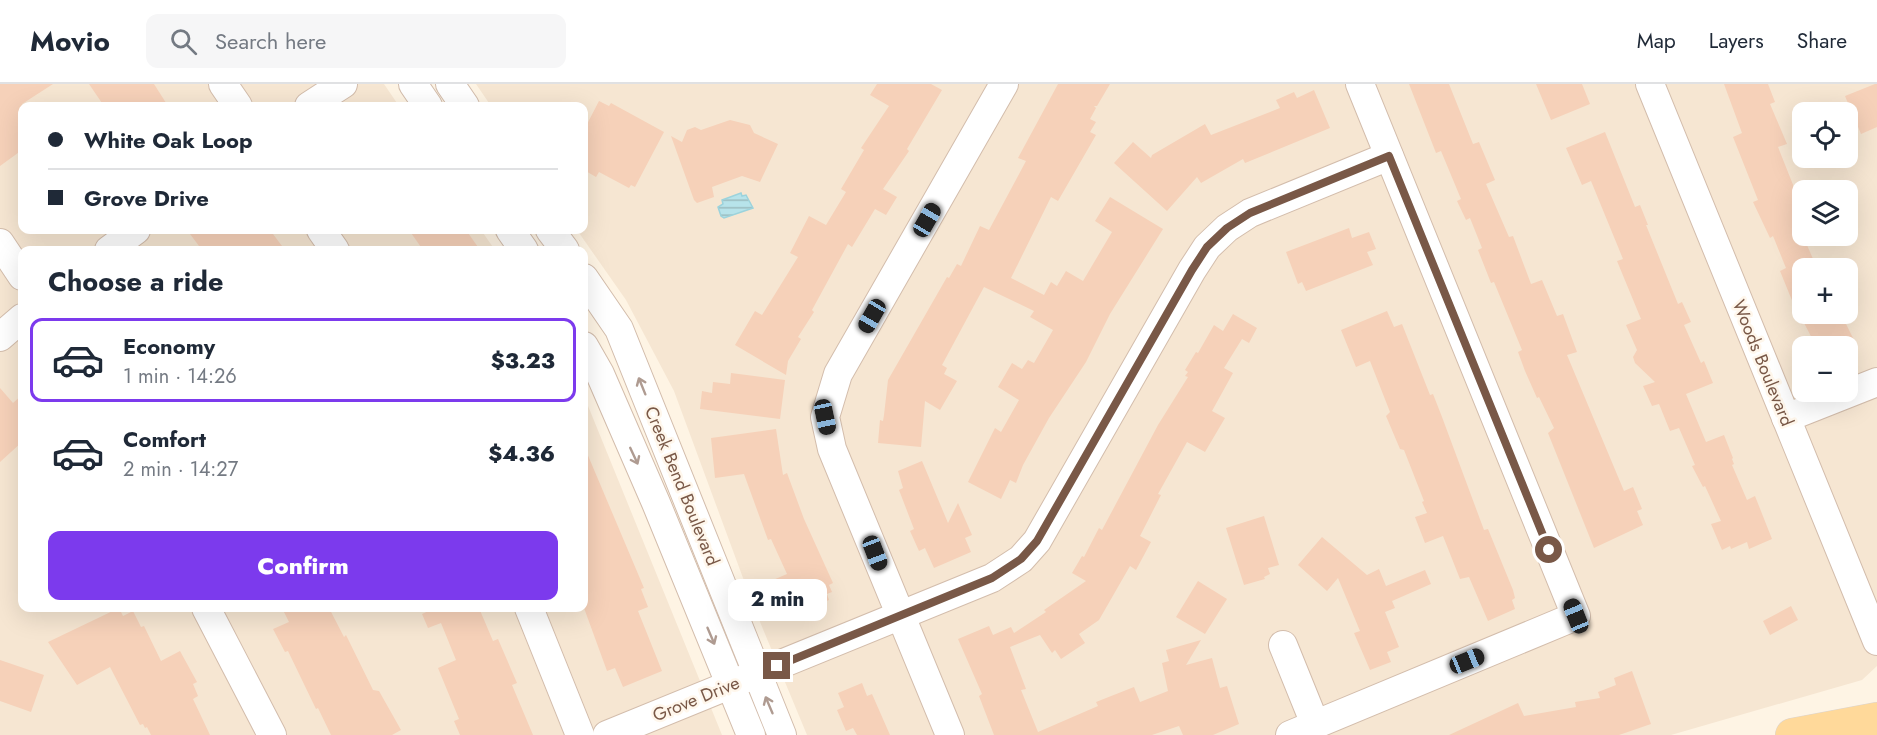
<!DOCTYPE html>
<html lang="en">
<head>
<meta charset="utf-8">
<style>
	body { margin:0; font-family:Jost,sans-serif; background:#f6f6f7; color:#1f2937; height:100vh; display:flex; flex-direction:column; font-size:22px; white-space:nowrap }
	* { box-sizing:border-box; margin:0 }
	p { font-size:20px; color:#747a83 }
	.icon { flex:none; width:33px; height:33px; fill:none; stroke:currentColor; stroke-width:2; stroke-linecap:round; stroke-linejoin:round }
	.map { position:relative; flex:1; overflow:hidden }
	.drawer { position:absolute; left:18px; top:162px; width:570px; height:366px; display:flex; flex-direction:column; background:#fff; border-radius:12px; box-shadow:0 6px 24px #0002 }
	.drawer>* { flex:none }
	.top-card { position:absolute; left:18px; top:18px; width:570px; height:132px; border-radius:12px; box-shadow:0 6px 24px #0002; display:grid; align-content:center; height:132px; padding:0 30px; background:#fff }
	.fabs { position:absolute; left:1792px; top:18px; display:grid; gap:12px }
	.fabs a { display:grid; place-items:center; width:66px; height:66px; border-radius:12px; background:#fff; box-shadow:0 6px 24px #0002; font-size:30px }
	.end { position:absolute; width:27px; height:27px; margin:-14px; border:8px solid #795847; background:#fff; box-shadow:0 0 0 3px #fff }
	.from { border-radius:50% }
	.bubble { position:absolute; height:42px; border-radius:12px; background:#fff; box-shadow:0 6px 24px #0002; font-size:20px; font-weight:800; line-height:42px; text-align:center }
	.car { position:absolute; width:18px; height:36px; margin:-18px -9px; border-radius:8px; box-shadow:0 0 4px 2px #0007; background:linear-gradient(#222 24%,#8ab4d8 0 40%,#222 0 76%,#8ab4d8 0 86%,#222 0) }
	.top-card b { display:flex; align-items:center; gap:21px; height:57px; font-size:22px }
	.top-card b+b { border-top:2px solid #e0e1e3 }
	.top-card i { width:15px; height:15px; background:#1f2937 }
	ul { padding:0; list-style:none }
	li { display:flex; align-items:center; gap:18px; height:84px; margin:0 12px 9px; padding:0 18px; border:3px solid transparent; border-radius:12px }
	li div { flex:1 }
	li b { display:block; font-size:22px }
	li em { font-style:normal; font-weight:800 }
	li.active { border-color:#7c3aed }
	li>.icon { width:54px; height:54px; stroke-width:1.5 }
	h2 { padding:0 30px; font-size:27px; line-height:72px }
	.button { display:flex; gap:12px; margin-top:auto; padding:12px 30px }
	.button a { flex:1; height:69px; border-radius:12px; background:#7c3aed; color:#fff; font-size:24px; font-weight:800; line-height:69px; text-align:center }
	header { display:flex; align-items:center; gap:36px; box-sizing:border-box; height:84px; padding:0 30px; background:#fff; border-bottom:2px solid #e0e1e3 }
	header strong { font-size:28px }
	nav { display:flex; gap:33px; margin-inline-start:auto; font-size:21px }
	.search { width:420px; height:54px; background:#f6f6f7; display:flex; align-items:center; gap:15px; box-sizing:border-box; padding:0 21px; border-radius:12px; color:#747a83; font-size:22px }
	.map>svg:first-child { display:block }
</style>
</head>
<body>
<header>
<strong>Movio</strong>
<div class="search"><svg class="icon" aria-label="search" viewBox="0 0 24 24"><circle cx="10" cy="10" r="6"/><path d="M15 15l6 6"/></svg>Search here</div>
<nav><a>Map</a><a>Layers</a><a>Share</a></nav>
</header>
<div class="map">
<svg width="1877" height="651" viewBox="0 0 1877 651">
	<defs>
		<pattern id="water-rules" width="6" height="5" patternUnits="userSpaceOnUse" patternTransform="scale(1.5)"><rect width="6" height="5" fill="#b7e3ea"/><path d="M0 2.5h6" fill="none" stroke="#9abbbf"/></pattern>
	</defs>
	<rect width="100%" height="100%" fill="#fef4e4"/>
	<g fill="#f6e6d2" fill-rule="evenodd">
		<polygon points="0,0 384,0 399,22 22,22 22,146 481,146 495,166 22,166 22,524 584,524 584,312 722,651 0,651"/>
		<path d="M 476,0 L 1877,0 L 1877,582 L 1862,596 L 1671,651 L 807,651 L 753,521 L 674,307 L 626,216 L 577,146 L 584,146 L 584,22 L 491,22 ZM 1803,28 L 1848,28 L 1848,74 L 1803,74 ZM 1803,106 L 1848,106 L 1848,152 L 1803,152 ZM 1803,184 L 1848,184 L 1848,230 L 1803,230 ZM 1803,262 L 1848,262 L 1848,308 L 1803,308 Z"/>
	</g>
	<polygon fill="url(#water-rules)" stroke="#9cd3dc" stroke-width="1.5" points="741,109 742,112 746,111 753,124 724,134 721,132 718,123 723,120 722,116"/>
	<g fill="#f6d1b9">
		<polygon points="0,0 53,0 22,20 22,66 0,82"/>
		<polygon points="89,0 154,0 168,22 104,22"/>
		<polygon points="877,0 931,0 942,6 907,65 909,67 883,105 897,113 886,131 875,125 852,163 848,160 812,226 814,228 798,253 801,255 788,277 786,291 735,261 755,227 762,231 798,173 790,169 809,132 826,141 846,108 841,105 864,66 861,64 889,22 870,11"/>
		<polygon points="1058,0 1110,0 1097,22 1094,22 1096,24 1090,35 1096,38 1090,48 1096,51 1058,117 1051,113 1011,194 1044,211 1051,198 1057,202 1066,187 1083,197 1112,148 1095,137 1110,113 1163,145 1110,230 1086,278 1049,334 1023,381 1016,399 1010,396 1001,415 968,398 995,344 1001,348 1019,316 998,303 1012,279 1022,285 1028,276 1034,279 1053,246 1030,233 1034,227 984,203 942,281 947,284 944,290 957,297 940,326 925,317 921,363 878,359 880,336 883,337 884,331 888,296 947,193 949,194 957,180 961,182 980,142 989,146 1026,77 1018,74"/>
		<polygon points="1409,0 1449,0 1473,60 1479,58 1495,96 1486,100 1509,153 1513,152 1531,200 1542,196 1557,232 1563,230 1577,268 1567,271 1624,407 1633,403 1642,425 1637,427 1643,441 1594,464 1548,349 1554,344 1539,313 1537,314 1525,287 1518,268 1522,266 1494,198 1491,199 1478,166 1482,164 1470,134 1466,136 1457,117 1461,115 1441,67 1436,69"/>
		<polygon points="1536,0 1582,0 1590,20 1551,36"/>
		<polygon points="1724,0 1768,0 1775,18 1770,20 1787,60 1778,63 1803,126 1803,152 1817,184 1803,184 1803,230 1841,230 1857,262 1816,262 1803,237 1802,241 1780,187 1786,184 1773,152 1770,154 1753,118 1758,116 1733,53 1742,49"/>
		<polygon points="1875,0 1877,0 1877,43 1861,50 1845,12"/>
		<polygon points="1314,6 1330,44 1245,79 1243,75 1201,99 1197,93 1167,127 1114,79 1133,58 1151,74 1152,71 1205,40 1211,51 1280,24 1276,16 1294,8 1297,14"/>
		<polygon points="599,17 609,22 611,19 664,48 635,103 631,101 629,104 599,88 596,93 584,86 584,46"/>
		<polygon points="730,36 750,41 754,49 778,60 760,98 742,92 712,103 714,113 697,119 694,116 671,52 682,58 687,46 695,43 701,46"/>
		<polygon points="1605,48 1635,123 1640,121 1648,141 1646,141 1678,220 1682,218 1691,238 1684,241 1701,279 1704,277 1713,299 1686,310 1706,358 1724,351 1733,374 1732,375 1734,380 1732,381 1747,416 1755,412 1772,455 1749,465 1747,458 1731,465 1730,462 1722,466 1711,440 1721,437 1705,402 1703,403 1692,382 1695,381 1679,344 1670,347 1659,320 1652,322 1643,302 1655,298 1635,279 1633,273 1637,266 1626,241 1641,235 1617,177 1623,175 1591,97 1582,101 1566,64"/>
		<polygon points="1349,144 1352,154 1369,148 1376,165 1367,168 1373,181 1306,207 1302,198 1298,200 1286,168"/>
		<polygon points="187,146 270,146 285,166 202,166"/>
		<polygon points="409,146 466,146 480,166 423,166"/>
		<polygon points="1387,227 1394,243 1402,240 1430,311 1433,310 1442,333 1484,446 1488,445 1513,506 1515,514 1512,516 1515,525 1488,537 1469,493 1460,495 1443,452 1425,459 1415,433 1427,429 1422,418 1424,417 1404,366 1400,365 1386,332 1390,328 1370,277 1356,283 1341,246"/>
		<polygon points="1233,230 1257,244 1249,259 1242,255 1224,284 1233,289 1212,327 1225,334 1205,368 1187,358 1158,410 1161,411 1140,452 1151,458 1136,486 1130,482 1099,536 1079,550 1085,559 1061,575 1055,566 1052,569 1040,551 1010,563 1026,605 1021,606 1038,648 1098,622 1096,618 1134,603 1140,618 1168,607 1162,579 1169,577 1166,566 1201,556 1186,581 1212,574 1220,604 1227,602 1239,640 1213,651 1183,651 1179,642 1152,651 994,651 979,612 982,610 958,555 989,542 993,551 1011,543 1014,549 1046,528 1044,526 1086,497 1072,489 1082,472 1084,473 1099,444 1102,446 1158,341 1188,293 1185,292 1188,288 1185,286 1196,268 1198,269 1214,241 1223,247"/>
		<polygon points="731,289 785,296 780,335 700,325 702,307 712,309 713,298 730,300"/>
		<polygon points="0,304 13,319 22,311 22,358 0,378"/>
		<polygon points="776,345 783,391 787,389 804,435 833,499 829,501 832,508 827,510 829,516 782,536 766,499 787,490 771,455 768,456 744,390 715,394 711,354"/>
		<polygon points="584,362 644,504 641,505 648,523 638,527 662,587 623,603 615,584 607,587 584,524"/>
		<polygon points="922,377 948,439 958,419 972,451 965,454 971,468 934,484 925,464 919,467 910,447 914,445 899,406 903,404 898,387"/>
		<polygon points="1264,432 1279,481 1268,484 1270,490 1264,493 1265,495 1244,501 1226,444"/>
		<polygon points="1322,453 1367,491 1379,485 1386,502 1425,486 1431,500 1392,517 1395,524 1385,528 1399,563 1387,568 1391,578 1370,586 1354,549 1360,547 1338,494 1327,507 1298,481"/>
		<polygon points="1198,497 1227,515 1205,550 1176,533"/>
		<polygon points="1791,522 1798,536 1770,551 1763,537"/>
		<polygon points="119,524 123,532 133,527 141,543 144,542 161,577 180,567 197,598 193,600 198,612 193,615 210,651 151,651 147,643 145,644 143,640 140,641 110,583 77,601 48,558"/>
		<polygon points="282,524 329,524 344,553 346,551 373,606 379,607 401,646 392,651 331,651 318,624 316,625 288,567 285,568 273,545 289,538"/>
		<polygon points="435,524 479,524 493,557 498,555 517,599 512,601 533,651 460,651 454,637 459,635 438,584 456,576 441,539 428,544 422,530"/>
		<polygon points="0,576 44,591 31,628 0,617"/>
		<polygon points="1632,587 1651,640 1619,651 1449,651 1518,619 1524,632 1576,623 1575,618 1600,614 1598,608 1616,601 1614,594"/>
		<polygon points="862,599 867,612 872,610 890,651 857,651 853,644 846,647 837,626 844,623 838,609"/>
	</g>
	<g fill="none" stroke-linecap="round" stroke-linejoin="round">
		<g stroke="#d3bdac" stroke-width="30">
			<g id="minor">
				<polyline points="223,0 238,22"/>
				<polyline points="413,0 428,22"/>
				<polyline points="450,0 465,22"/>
				<polyline points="1650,0 1877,557"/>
				<polyline points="309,22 343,0"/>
				<polyline points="321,146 335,166"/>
				<polyline points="510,146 524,166"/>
				<polyline points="550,146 565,166"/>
				<polyline points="0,159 22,192"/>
				<polyline points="109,166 136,146"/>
				<polyline points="584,194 619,245 782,651"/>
				<polyline points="0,253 22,234"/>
				<polyline points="584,262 600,290 656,419 751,651"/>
				<polyline points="1786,334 1877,298"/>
				<polyline points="206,524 272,651"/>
				<polyline points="529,524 580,651"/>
				<polyline points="1283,561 1315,640"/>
				<polyline points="607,651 992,494 1021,475 1037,457 1192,186 1207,163 1227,144 1250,129 1389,72"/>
				<polyline points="950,651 832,365 825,333 838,290 1004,0"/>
				<polyline points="1290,651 1576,532 1360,0"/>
			</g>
		</g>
		<g stroke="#dcd4cf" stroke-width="34">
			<polyline id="major" points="1792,651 1877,635"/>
		</g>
		<use href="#minor" stroke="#fff" stroke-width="28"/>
		<use href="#major" stroke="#ffd99a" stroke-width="33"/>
	</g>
	<defs><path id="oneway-shaft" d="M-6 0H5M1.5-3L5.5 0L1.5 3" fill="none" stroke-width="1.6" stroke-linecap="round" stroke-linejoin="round" transform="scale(1.5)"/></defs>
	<g stroke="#af9b91">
		<use href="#oneway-shaft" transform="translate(642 302) rotate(-112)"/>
		<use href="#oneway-shaft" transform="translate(634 372) rotate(65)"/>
		<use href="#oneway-shaft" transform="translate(711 552) rotate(67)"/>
		<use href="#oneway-shaft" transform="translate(769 621) rotate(-113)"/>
	</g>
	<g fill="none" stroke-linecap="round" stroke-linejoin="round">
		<polyline stroke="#795847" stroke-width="8" points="777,582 992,494 1021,475 1037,457 1192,186 1207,163 1227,144 1250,129 1389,72 1549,466"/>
	</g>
	<g text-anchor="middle" stroke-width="5" stroke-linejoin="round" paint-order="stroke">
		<g font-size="18" fill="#795847" stroke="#fff7ec">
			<text transform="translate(1763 279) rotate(68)" y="6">Woods Boulevard</text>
			<text transform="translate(682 402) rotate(68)" y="6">Creek Bend Boulevard</text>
			<text transform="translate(696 615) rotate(-22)" y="6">Grove Drive</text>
		</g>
	</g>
</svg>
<div class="fabs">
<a><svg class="icon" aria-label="locate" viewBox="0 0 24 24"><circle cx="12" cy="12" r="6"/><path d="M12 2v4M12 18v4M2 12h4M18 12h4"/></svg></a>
<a><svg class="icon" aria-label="layers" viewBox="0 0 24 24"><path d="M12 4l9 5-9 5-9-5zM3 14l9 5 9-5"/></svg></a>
<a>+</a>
<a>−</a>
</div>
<i class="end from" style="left:1549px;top:466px"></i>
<i class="end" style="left:777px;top:582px"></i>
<div class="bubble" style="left:728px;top:495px;width:99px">2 min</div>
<i class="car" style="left:927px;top:136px;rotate:30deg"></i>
<i class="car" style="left:872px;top:232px;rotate:210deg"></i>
<i class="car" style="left:825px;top:333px;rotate:168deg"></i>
<i class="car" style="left:875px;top:469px;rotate:159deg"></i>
<i class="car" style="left:1576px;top:532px;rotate:338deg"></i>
<i class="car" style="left:1467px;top:577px;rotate:68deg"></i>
<div class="top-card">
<b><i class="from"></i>White Oak Loop</b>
<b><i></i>Grove Drive</b>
</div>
<section class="drawer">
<h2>Choose a ride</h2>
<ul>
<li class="active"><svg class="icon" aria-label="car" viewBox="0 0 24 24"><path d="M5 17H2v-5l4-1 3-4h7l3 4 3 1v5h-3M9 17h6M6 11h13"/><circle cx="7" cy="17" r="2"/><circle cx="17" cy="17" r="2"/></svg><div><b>Economy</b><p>1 min · 14:26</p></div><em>$3.23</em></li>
<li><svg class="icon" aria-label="car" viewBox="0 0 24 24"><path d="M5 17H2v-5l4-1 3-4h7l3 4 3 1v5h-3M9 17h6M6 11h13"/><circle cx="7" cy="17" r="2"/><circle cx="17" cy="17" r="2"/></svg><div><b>Comfort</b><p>2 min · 14:27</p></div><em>$4.36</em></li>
</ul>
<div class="button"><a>Confirm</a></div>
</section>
</div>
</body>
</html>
